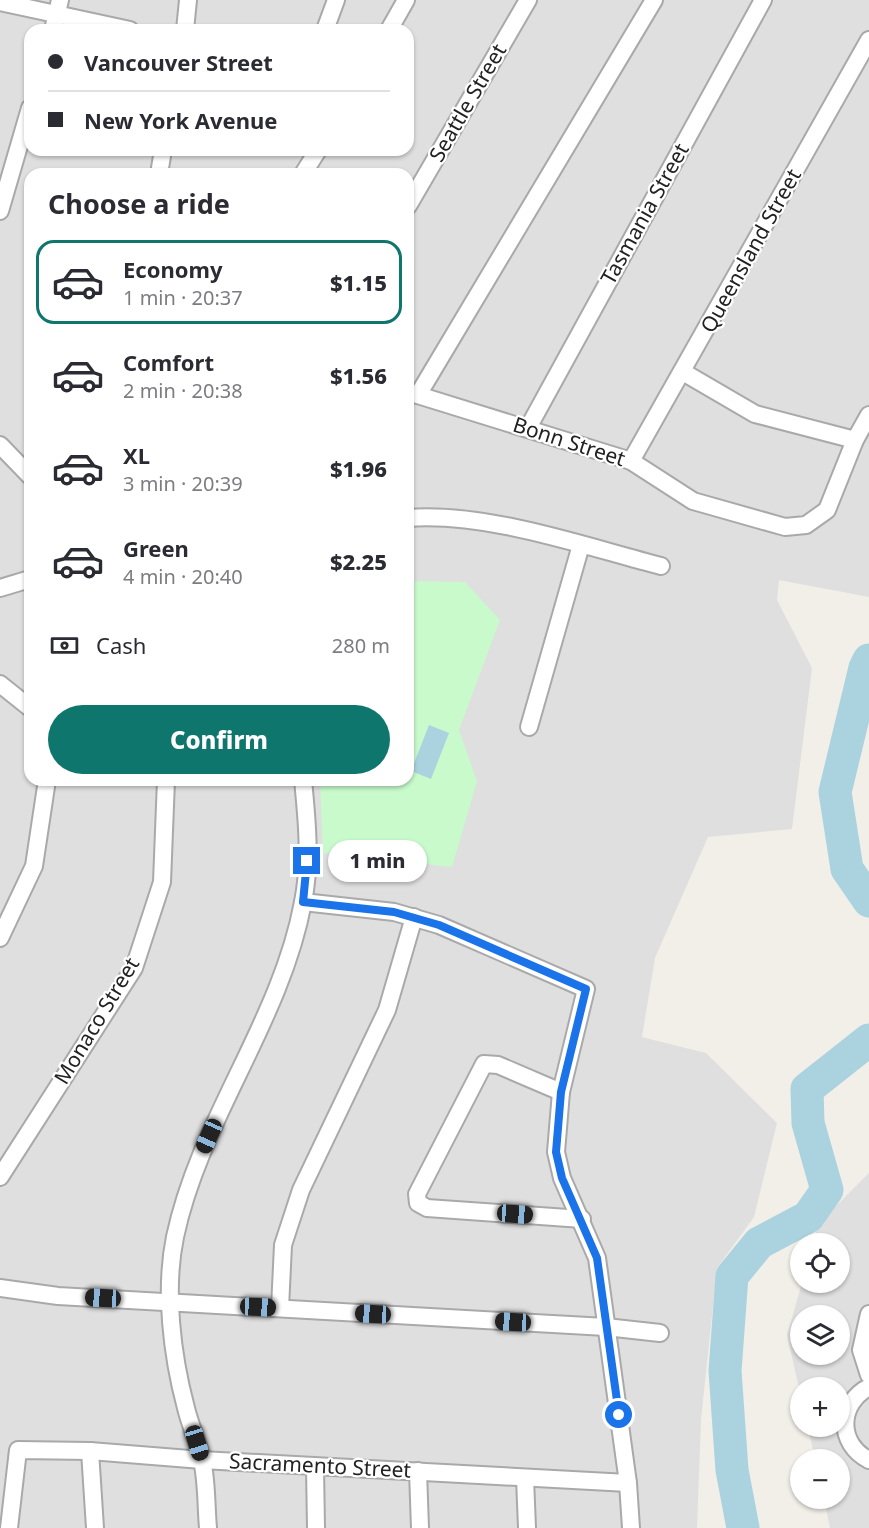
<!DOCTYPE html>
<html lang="en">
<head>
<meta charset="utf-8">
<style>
	body { margin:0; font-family:"Noto Sans",sans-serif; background:#f7f7f7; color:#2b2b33; height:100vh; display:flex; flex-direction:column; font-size:22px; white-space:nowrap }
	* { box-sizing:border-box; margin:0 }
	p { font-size:20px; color:#7c7c81 }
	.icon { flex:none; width:33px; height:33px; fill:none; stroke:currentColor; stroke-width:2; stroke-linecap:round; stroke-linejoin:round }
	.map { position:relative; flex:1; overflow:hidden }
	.details { position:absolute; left:24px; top:168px; width:390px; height:618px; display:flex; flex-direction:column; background:#fff; border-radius:18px; box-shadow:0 2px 4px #0004 }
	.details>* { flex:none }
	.hud { position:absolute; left:24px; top:24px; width:390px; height:132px; border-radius:18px; box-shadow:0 2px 4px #0004; display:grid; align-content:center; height:132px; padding:0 24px; background:#fff }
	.buttons { position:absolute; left:790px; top:1233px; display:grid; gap:12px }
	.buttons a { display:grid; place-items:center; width:60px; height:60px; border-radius:50%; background:#fff; box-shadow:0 2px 4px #0004; font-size:30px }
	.end { position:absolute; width:27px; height:27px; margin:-14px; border:8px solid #1a73e8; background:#fff; box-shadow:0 0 0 3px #fff }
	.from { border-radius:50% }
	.bubble { position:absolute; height:42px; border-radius:21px; background:#fff; box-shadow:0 2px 4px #0004; font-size:20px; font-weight:800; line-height:42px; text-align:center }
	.car { position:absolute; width:18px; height:36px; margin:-18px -9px; border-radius:8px; box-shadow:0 0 4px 2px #0007; background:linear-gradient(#222 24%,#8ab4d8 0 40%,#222 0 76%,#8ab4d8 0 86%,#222 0) }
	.hud b { display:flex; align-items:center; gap:21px; height:57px; font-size:22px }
	.hud b+b { border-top:2px solid #e1e1e2 }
	.hud i { width:15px; height:15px; background:#2b2b33 }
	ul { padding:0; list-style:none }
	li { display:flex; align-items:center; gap:18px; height:84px; margin:0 12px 9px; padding:0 12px; border:3px solid transparent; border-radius:18px }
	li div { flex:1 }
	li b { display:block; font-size:22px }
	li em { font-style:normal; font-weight:800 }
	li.active { border-color:#0f766e }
	li>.icon { width:54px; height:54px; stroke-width:1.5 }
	h2 { padding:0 24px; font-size:27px; line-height:72px }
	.pay { display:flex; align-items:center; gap:15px; height:66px; padding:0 24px; font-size:22px }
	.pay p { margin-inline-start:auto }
	.button { display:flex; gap:12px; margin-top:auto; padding:12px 24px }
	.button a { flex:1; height:69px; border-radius:36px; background:#0f766e; color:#fff; font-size:24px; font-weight:800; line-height:69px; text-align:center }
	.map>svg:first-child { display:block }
</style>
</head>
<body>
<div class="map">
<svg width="869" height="1528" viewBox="0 0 869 1528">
	<rect width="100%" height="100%" fill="#f2efe9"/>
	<g fill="#e0dfdf" fill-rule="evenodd">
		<path d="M 0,0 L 869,0 L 869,597 L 779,580 L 777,600 L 812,668 L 792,829 L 708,837 L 655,958 L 642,1037 L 706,1053 L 777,1123 L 754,1217 L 717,1268 L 701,1420 L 697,1528 L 0,1528 ZM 30,30 L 408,30 L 408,150 L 30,150 ZM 30,174 L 408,174 L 408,780 L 30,780 Z"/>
		<path d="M 869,1173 L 869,1528 L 830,1528 L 824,1499 L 840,1498 L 840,1460 L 815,1459 L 808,1427 L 840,1426 L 840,1388 L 801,1388 L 801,1397 L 787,1335 L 802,1283 L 840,1282 L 840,1244 L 813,1243 L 818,1224 ZM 801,1316 L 840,1316 L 840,1354 L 801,1354 Z"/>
	</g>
	<polygon fill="#c8facc" points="408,581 465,582 500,620 459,730 477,781 452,867 323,853 320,780 408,780"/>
	<polygon fill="#aad3df" points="429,725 449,733 431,779 411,771"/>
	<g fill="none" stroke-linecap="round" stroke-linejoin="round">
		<g stroke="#aad3df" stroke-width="33">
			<polyline points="869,660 865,668 835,792 847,869 869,901"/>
			<polyline points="743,1528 732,1470 725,1371 732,1276 759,1243 808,1217 827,1190 808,1123 807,1089 869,1040"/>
		</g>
		<g stroke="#a9a9a9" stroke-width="20">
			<g id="street">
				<polyline points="0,2 130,30"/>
				<polyline points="53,30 60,0"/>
				<polyline points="185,30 188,0"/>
				<polyline points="325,30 336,0"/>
				<polyline points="389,30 406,0"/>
				<polyline points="159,174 163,150"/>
				<polyline points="303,174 318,150"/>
				<polyline points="408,206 528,0"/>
				<polyline points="0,211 30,108"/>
				<polyline points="683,372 755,414 855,440"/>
				<polyline points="408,392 631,461 693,501 785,527 806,525 827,510 855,440 869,415"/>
				<polyline points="418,395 654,0"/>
				<polyline points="528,428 763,0"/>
				<polyline points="0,445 30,476"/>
				<polyline points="631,461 869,40"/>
				<path d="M 408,518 C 488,512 583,546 661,566"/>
				<polyline points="0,588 30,579"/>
				<polyline points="0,684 30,708"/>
				<polyline points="529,727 581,545"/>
				<polyline points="303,902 394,912 439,925 586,989 561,1092 556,1152 562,1178 597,1258 628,1483 631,1528"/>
				<polyline points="0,938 34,866 47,780"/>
				<polyline points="561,1092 498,1065 484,1064 417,1194 418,1203 427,1208 582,1219"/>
				<polyline points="0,1177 134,968 162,882 166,780"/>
				<polyline points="0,1288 58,1296 606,1327 660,1333"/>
				<polyline points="280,1308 283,1245 301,1190 387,1010 414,917"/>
				<polyline points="869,1314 861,1350 869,1375"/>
				<path d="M 869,1387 C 838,1403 837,1444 869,1460"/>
				<polyline points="90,1451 95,1528"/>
				<polyline points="315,1467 316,1528"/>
				<polyline points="418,1471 420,1528"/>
				<polyline points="525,1478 527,1528"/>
				<polyline points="9,1528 18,1450 90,1451 202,1460 628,1483"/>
				<path d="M 208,1528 C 206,1506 207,1482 202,1460 C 198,1442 190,1425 186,1408 C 172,1356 164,1290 175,1237 C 200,1119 281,1021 303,902 C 311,862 307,820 303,780"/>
			</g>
		</g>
		<use href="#street" stroke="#fff" stroke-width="16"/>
	</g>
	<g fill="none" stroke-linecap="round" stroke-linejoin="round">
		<polyline stroke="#1a73e8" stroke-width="8" points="307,861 303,902 394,912 439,925 586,989 561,1092 556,1152 562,1178 597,1258 619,1415"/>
	</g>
	<g text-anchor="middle" stroke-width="4.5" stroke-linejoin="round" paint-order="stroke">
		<g font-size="21" fill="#222" stroke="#fff">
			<text transform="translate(468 103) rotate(-60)" y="7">Seattle Street</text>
			<text transform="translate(645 214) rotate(-61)" y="7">Tasmania Street</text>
			<text transform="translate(751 251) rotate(-61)" y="7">Queensland Street</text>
			<text transform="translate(569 442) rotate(18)" y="7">Bonn Street</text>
			<text transform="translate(97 1021) rotate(-59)" y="7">Monaco Street</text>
			<text transform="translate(320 1466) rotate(3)" y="7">Sacramento Street</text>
		</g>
	</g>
</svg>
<div class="buttons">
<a><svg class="icon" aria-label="locate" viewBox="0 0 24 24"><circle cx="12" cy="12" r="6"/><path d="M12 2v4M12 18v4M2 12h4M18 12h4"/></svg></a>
<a><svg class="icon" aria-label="layers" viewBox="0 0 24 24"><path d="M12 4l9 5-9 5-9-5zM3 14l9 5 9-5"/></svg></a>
<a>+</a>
<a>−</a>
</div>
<i class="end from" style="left:619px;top:1415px"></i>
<i class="end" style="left:307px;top:861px"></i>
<div class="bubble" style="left:328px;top:840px;width:99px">1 min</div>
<i class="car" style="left:209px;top:1136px;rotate:204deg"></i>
<i class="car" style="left:515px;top:1214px;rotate:94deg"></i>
<i class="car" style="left:103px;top:1298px;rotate:273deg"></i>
<i class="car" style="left:258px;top:1307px;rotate:93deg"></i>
<i class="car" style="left:373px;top:1314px;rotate:273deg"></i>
<i class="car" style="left:513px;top:1322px;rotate:273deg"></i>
<i class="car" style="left:197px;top:1443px;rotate:163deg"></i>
<div class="hud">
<b><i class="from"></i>Vancouver Street</b>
<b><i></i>New York Avenue</b>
</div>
<section class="details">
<h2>Choose a ride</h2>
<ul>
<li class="active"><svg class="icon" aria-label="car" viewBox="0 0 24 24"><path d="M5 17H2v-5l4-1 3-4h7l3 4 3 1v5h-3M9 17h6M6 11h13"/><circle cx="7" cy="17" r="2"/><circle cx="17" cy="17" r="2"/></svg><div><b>Economy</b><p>1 min · 20:37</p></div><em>$1.15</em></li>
<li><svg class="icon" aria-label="car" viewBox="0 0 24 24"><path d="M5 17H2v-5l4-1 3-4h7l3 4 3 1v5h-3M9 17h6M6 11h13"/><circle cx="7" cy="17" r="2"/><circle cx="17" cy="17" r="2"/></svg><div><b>Comfort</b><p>2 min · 20:38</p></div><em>$1.56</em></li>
<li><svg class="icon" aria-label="car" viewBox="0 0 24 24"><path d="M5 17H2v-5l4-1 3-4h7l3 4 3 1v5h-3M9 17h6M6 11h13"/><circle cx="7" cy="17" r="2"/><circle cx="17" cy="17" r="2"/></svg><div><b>XL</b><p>3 min · 20:39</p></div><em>$1.96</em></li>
<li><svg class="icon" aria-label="car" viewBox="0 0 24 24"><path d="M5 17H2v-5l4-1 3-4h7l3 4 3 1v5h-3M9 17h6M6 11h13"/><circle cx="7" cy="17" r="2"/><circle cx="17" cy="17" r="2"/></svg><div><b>Green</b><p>4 min · 20:40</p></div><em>$2.25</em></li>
</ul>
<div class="pay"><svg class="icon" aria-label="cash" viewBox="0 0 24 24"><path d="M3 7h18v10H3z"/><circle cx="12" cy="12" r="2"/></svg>Cash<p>280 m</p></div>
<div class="button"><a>Confirm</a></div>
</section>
</div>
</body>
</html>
